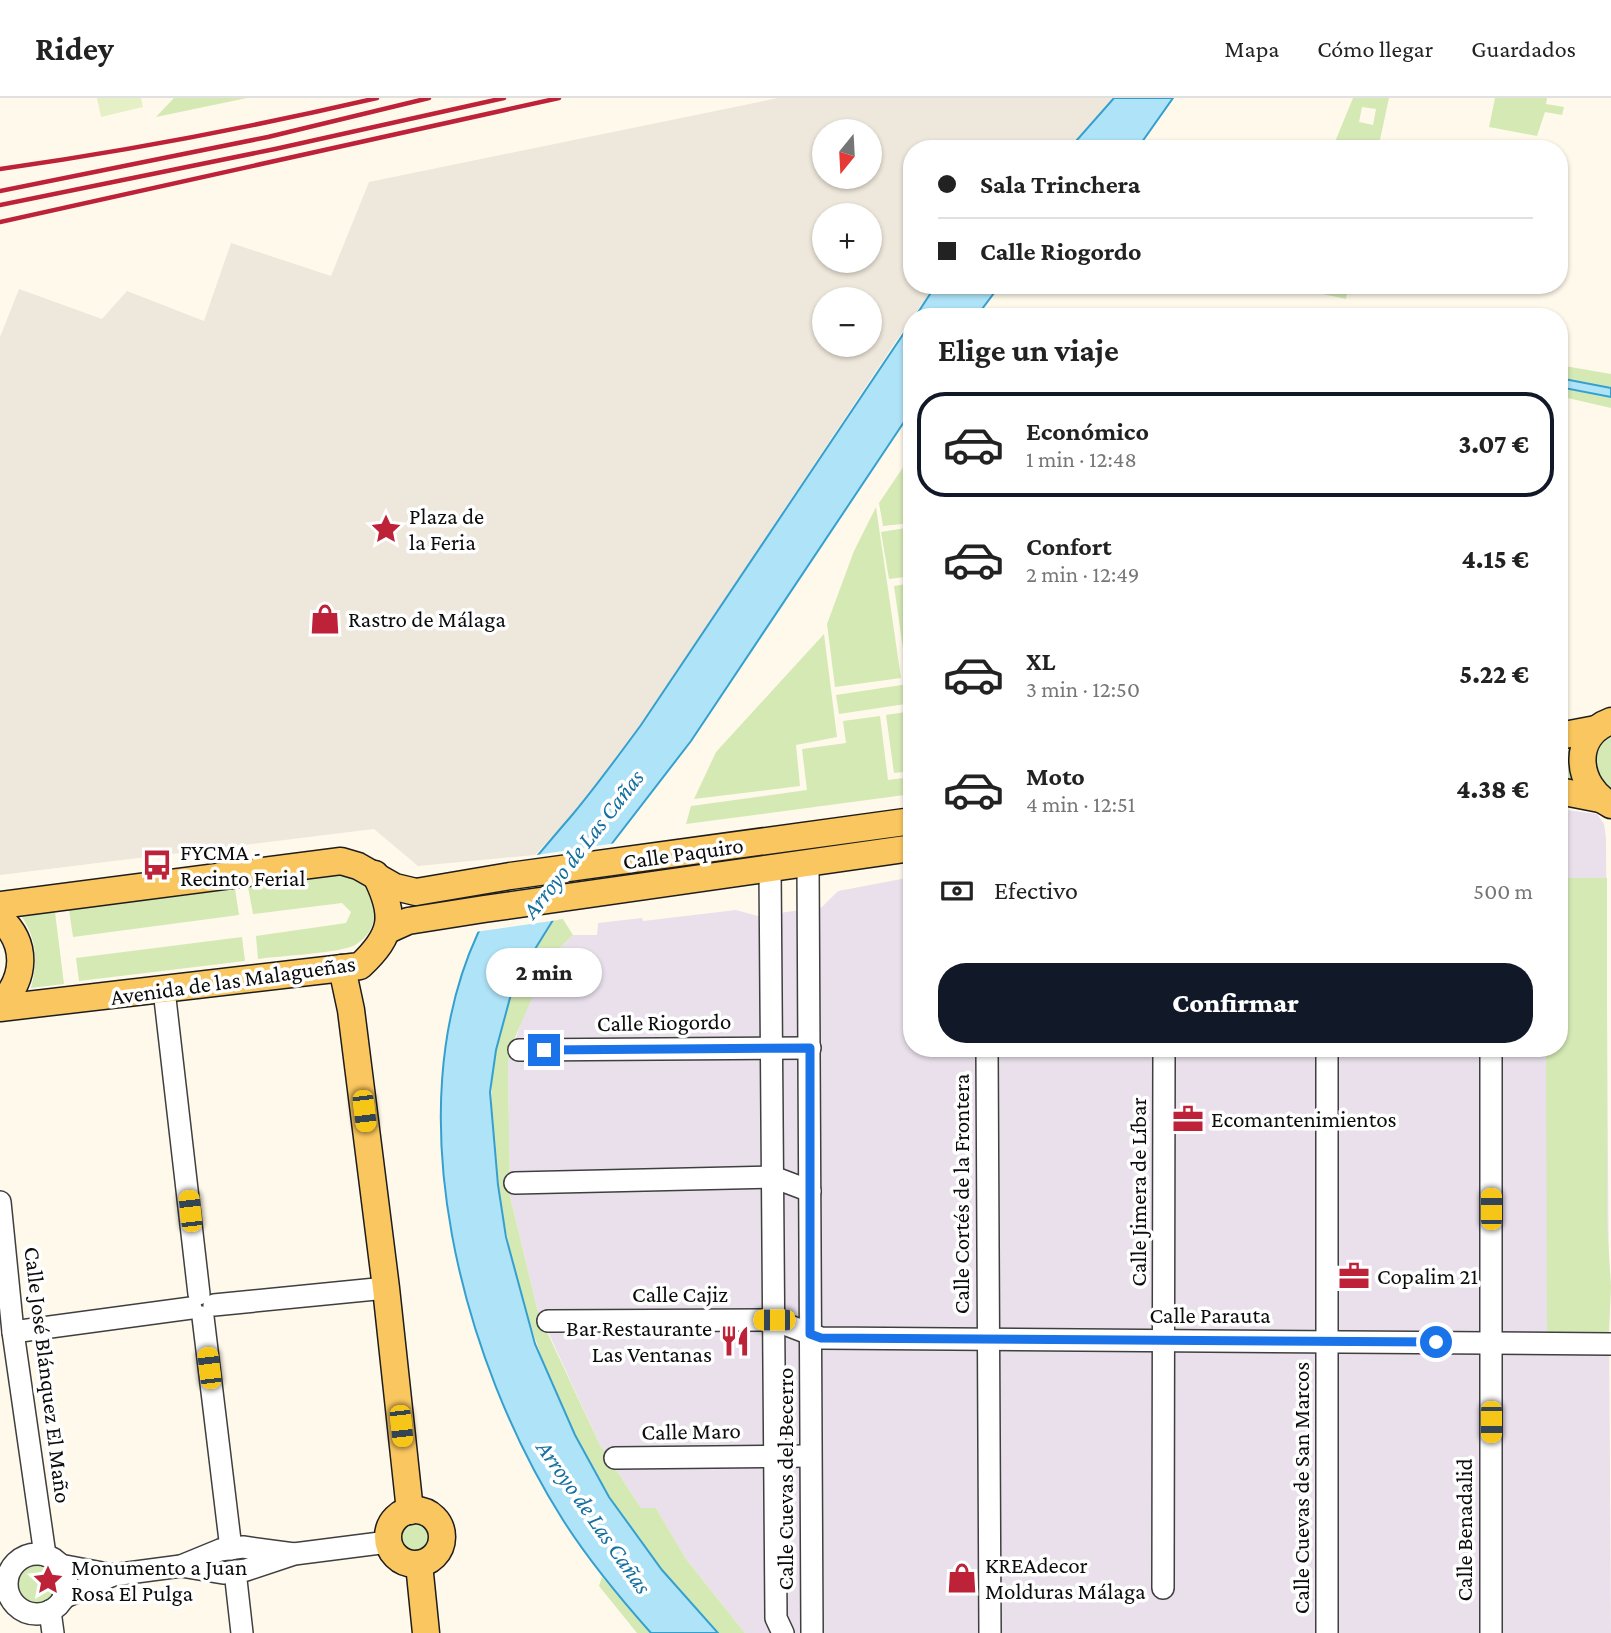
<!DOCTYPE html>
<html lang="es">
<head>
<meta charset="utf-8">
<style>
	body { margin:0; font-family:"Crimson Pro",serif; background:#f2f2f2; color:#222; height:100vh; display:flex; flex-direction:column; font-size:26px; white-space:nowrap }
	* { box-sizing:border-box; margin:0 }
	p { font-size:23px; color:#767676 }
	.icon { flex:none; width:38px; height:38px; fill:none; stroke:currentColor; stroke-width:2; stroke-linecap:round; stroke-linejoin:round }
	.map { position:relative; flex:1; overflow:hidden }
	.sheet { position:absolute; left:903px; top:210px; width:665px; height:749px; display:flex; flex-direction:column; background:#fff; border-radius:28px; box-shadow:0 2px 5px #0004 }
	.sheet>* { flex:none }
	.top-card { position:absolute; left:903px; top:42px; width:665px; height:154px; border-radius:28px; box-shadow:0 2px 5px #0004; display:grid; align-content:center; height:154px; padding:0 35px; background:#fff }
	.needle { width:46px; rotate:198deg }
	.controls { position:absolute; left:812px; top:21px; display:grid; gap:14px }
	.controls a { display:grid; place-items:center; width:70px; height:70px; border-radius:50%; background:#fff; box-shadow:0 2px 5px #0004; font-size:35px }
	.end { position:absolute; width:32px; height:32px; margin:-16px; border:9px solid #1a73e8; background:#fff; box-shadow:0 0 0 4px #fff }
	.from { border-radius:50% }
	.bubble { position:absolute; height:49px; border-radius:24px; background:#fff; box-shadow:0 2px 5px #0004; font-size:23px; font-weight:800; line-height:49px; text-align:center }
	.car { position:absolute; width:21px; height:42px; margin:-21px -10px; border-radius:9px; box-shadow:0 0 5px 2px #0007; background:linear-gradient(#f5c518 24%,#345 0 40%,#f5c518 0 76%,#345 0 86%,#f5c518 0) }
	.top-card b { display:flex; align-items:center; gap:24px; height:66px; font-size:26px }
	.top-card b+b { border-top:2px solid #e0e0e0 }
	.top-card i { width:18px; height:18px; background:#222 }
	ul { padding:0; list-style:none }
	li { display:flex; align-items:center; gap:21px; height:105px; margin:0 14px 10px; padding:0 21px; border:4px solid transparent; border-radius:28px }
	li div { flex:1 }
	li b { display:block; font-size:26px }
	li em { font-style:normal; font-weight:800 }
	li.active { border-color:#111827 }
	li>.icon { width:63px; height:63px; stroke-width:1.5 }
	h2 { padding:0 35px; font-size:32px; line-height:84px }
	.pay { display:flex; align-items:center; gap:18px; height:77px; padding:0 35px; font-size:26px }
	.pay p { margin-inline-start:auto }
	.primary-button { display:flex; gap:14px; margin-top:auto; padding:14px 35px }
	.primary-button a { flex:1; height:80px; border-radius:28px; background:#111827; color:#fff; font-size:28px; font-weight:800; line-height:80px; text-align:center }
	header { display:flex; align-items:center; gap:42px; box-sizing:border-box; height:98px; padding:0 35px; background:#fff; border-bottom:2px solid #e0e0e0 }
	header strong { font-size:33px }
	nav { display:flex; gap:38px; margin-inline-start:auto; font-size:24px }
	.map>svg:first-child { display:block }
</style>
</head>
<body>
<header>
<strong>Ridey</strong>
<nav><a>Mapa</a><a>Cómo llegar</a><a>Guardados</a></nav>
</header>
<div class="map">
<svg width="1611" height="1535" viewBox="0 0 1611 1535">
	<rect width="100%" height="100%" fill="#fff9eb"/>
	<polygon fill="#e9e0eb" points="1559,711 1597,716 1604,726 1606,740 1611,1535 745,1535 686,1461 656,1410 641,1410 600,1347 537,1210 510,1098 508,965 529,900 553,857 573,837 597,837 598,825 642,820 643,823 736,812 758,818 822,809 838,793 912,779 912,950 1559,950"/>
	<g fill="#d5e9b5" fill-rule="evenodd">
		<polygon points="174,0 247,0 156,19"/>
		<path d="M 1353,0 L 1389,0 L 1378,51 L 1332,51 ZM 1362,9 L 1376,11 L 1373,27 L 1359,24 Z"/>
		<polygon points="1495,0 1547,0 1546,6 1564,9 1562,17 1545,14 1537,38 1489,29"/>
		<polygon points="1282,187 1349,187 1346,201"/>
		<polygon points="1559,267 1611,276 1611,310 1559,298"/>
		<polygon points="912,356 912,425 883,428 879,405"/>
		<polygon points="876,409 901,580 835,589 827,526 854,453"/>
		<polygon points="912,429 912,478 889,481 881,434"/>
		<polygon points="912,485 912,605 839,616 836,597 908,586 894,488"/>
		<polygon points="824,536 837,639 796,647 800,688 694,701 716,654"/>
		<polygon points="912,613 912,673 894,675 886,617"/>
		<polygon points="880,618 888,682 912,679 912,696 686,726 691,708 807,692 802,651 846,645 843,623"/>
		<polygon points="1611,633 1611,694 1594,676 1595,650"/>
		<polygon points="1573,644 1569,670 1573,687 1559,685 1559,648"/>
		<path d="M 340,776 C 355,781 374,787 375,806 C 376,823 371,838 355,847 C 341,855 278,858 258,861 L 256,838 L 346,825 L 351,814 L 342,805 L 253,816 L 248,789 Z"/>
		<polygon points="1559,780 1607,780 1607,1126 1611,1188 1609,1235 1547,1235 1546,950 1559,950"/>
		<polygon points="235,791 239,817 73,839 69,812"/>
		<path d="M 55,814 L 64,886 L 31,890 C 38,863 37,842 22,819 Z"/>
		<path d="M 563,821 L 573,837 L 553,857 L 541,879 L 514,942 L 508,965 L 510,1098 L 537,1210 L 548,1236 L 600,1347 L 641,1410 L 656,1410 L 686,1461 L 745,1535 L 718,1535 C 600,1422 524,1258 500,1098 C 491,1040 486,983 501,925 C 511,886 532,856 553,822 Z"/>
		<polygon points="242,839 245,863 79,883 76,860"/>
		<circle cx="416" cy="1440" r="18"/>
		<circle cx="37" cy="1486" r="19"/>
		<polygon points="602,1479 651,1535 637,1535 599,1488"/>
	</g>
	<polygon fill="#e6f0c6" points="97,0 141,0 143,9 101,19"/>
	<path fill="#eee7db" fill-rule="evenodd" d="M 778,0 L 1114,0 L 1069,51 L 912,51 L 912,187 L 936,187 L 912,219 L 641,627 L 572,717 L 535,757 L 418,768 L 374,731 L 0,777 L 0,239 L 19,191 L 102,221 L 127,193 L 204,223 L 231,145 L 331,178 L 369,84 ZM 824,33 L 870,33 L 870,79 L 824,79 ZM 824,117 L 870,117 L 870,163 L 824,163 ZM 824,201 L 870,201 L 870,247 L 824,247 Z"/>
	<g fill="#afe3f7" stroke="#35a0cf" stroke-width="2">
		<polygon points="1114,0 1173,0 1137,51 1069,51"/>
		<polygon points="936,187 1000,187 976,219 915,219"/>
		<path d="M 912,223 L 912,312 L 691,643 L 553,822 L 514,885 L 496,952 L 490,994 L 498,1087 L 506,1139 L 535,1246 L 575,1337 L 609,1399 L 662,1472 L 718,1535 L 651,1535 C 619,1499 589,1463 563,1422 C 463,1264 395,1014 478,835 C 483,825 492,815 499,805 C 523,774 548,745 573,716 C 597,687 619,657 641,627 Z"/>
		<polygon points="1559,280 1611,290 1611,299 1559,289"/>
	</g>
	<polygon fill="#fff9eb" points="616,745 558,822 475,834 530,758"/>
	<g fill="none" stroke-linecap="round" stroke-linejoin="round">
		<g stroke="#3f3f3f" stroke-width="24">
			<g id="minor">
				<polyline points="808,765 812,1535"/>
				<polyline points="770,770 776,1520 783,1535"/>
				<polyline points="164,892 199,1196"/>
				<polyline points="987,950 990,1535"/>
				<polyline points="519,952 810,950"/>
				<polyline points="515,1085 773,1079 810,1093"/>
				<polyline points="0,1104 13,1234 45,1457"/>
				<polyline points="214,1207 386,1190"/>
				<polyline points="203,1219 231,1451"/>
				<polyline points="548,1223 774,1222 821,1240 1611,1246"/>
				<polyline points="13,1234 191,1210"/>
				<polyline points="615,1360 810,1358"/>
				<circle cx="37" cy="1486" r="30"/>
				<polyline points="60,1467 113,1477 181,1468 220,1452 243,1449 294,1456"/>
				<polyline points="181,1468 223,1475 246,1472 294,1456 388,1444"/>
				<polyline points="235,1473 242,1535"/>
				<polyline points="1163,1490 1164,950"/>
				<polyline points="63,1500 113,1477"/>
				<polyline points="50,1513 53,1535"/>
				<polyline points="1327,1535 1327,950"/>
				<polyline points="1491,1535 1491,950"/>
			</g>
		</g>
		<g stroke="#1d1d1d" stroke-width="29">
			<g id="major">
				<path d="M 1611,623 C 1570,638 1576,689 1611,707"/>
				<polyline points="1559,638 1596,631"/>
				<polyline points="1559,693 1600,701"/>
				<polyline points="0,807 341,763 358,768 395,789 416,794 510,778 912,723"/>
				<path d="M 0,820 C 28,846 26,880 0,907"/>
				<polyline points="388,832 408,823 484,811 912,750"/>
				<polyline points="342,870 351,912 386,1190 410,1413"/>
				<path d="M 0,910 L 360,868 C 394,836 396,817 375,776"/>
				<circle cx="415" cy="1439" r="27"/>
				<polyline points="419,1466 426,1535"/>
			</g>
		</g>
		<use href="#minor" stroke="#fff" stroke-width="21"/>
		<use href="#major" stroke="#fac65f" stroke-width="26"/>
		<g stroke="#bd2239" stroke-width="4.5">
			<path d="M 0,71 C 127,53 252,29 377,0"/>
			<polyline points="0,93 268,39 429,0"/>
			<polyline points="0,107 275,51 504,0"/>
			<polyline points="0,124 559,0"/>
		</g>
	</g>
	<g fill="none" stroke-linecap="round" stroke-linejoin="round">
		<polyline stroke="#1a73e8" stroke-width="9" points="544,952 810,950 810,1236 821,1240 1436,1244"/>
	</g>
	<defs>
		<g id="sight-bare" transform="scale(2.415)"><path d="M0-6L1.8-2.2L6-1.7L2.9 1.2L3.7 5.4L0 3.3L-3.7 5.4L-2.9 1.2L-6-1.7L-1.8-2.2Z" fill="#bd2239" stroke="#fff" stroke-width="2.5" paint-order="stroke"/></g>
		<g id="shop-bare" transform="scale(2.415)"><path d="M-5-2.5h2.3a2.7 3.5 0 0 1 5.4 0H5L5.5 6h-11ZM-1.5-2.5h3a1.5 2.3 0 0 0-3 0Z" fill="#bd2239" stroke="#fff" stroke-width="2.5" paint-order="stroke"/></g>
		<g id="bus-bare" transform="scale(2.415)"><path d="M-5-6H5V4H4V6H2V4H-2V6H-4V4H-5ZM-3.5-4V0h7V-4ZM-3.5 1.2v1.5H-2V1.2ZM2 1.2v1.5H3.5V1.2Z" fill="#bd2239" stroke="#fff" stroke-width="2.5" paint-order="stroke"/></g>
		<g id="office-bare" transform="scale(2.415)"><path d="M-6-3h4V-5.5h4V-3h4V5H-6ZM-1-4.5V-3h2v-1.5ZM-6 0V1H6V0Z" fill="#bd2239" stroke="#fff" stroke-width="2.5" paint-order="stroke"/></g>
		<g id="restaurant-bare" transform="scale(2.415)"><path d="M-5-6h1v4h1v-4h1v4h1v-4h1v5L-1.5 .5V6h-2V.5L-5-1ZM5-6V6H3V1.5H1.5Q1.5-4 5-6Z" fill="#bd2239" stroke="#fff" stroke-width="2.5" paint-order="stroke"/></g>
	</defs>
	<g fill-rule="evenodd">
		<use href="#sight-bare" x="386" y="431"/>
		<use href="#shop-bare" x="325" y="521"/>
		<use href="#bus-bare" x="157" y="767"/>
		<use href="#office-bare" x="1188" y="1021"/>
		<use href="#office-bare" x="1354" y="1178"/>
		<use href="#restaurant-bare" x="735" y="1243"/>
		<use href="#shop-bare" x="962" y="1480"/>
		<use href="#sight-bare" x="48" y="1482"/>
	</g>
	<g text-anchor="middle" stroke-width="7" stroke-linejoin="round" paint-order="stroke">
		<g font-size="23" fill="#0c0c0c" stroke="#fff" text-anchor="start">
			<text x="409" y="426">Plaza de<tspan x="409" dy="26">la Feria</tspan></text>
			<text x="348" y="529">Rastro de Málaga</text>
			<text x="180" y="762">FYCMA -<tspan x="180" dy="26">Recinto Ferial</tspan></text>
			<text x="1211" y="1029">Ecomantenimientos</text>
			<text x="1377" y="1186">Copalim 21</text>
			<text x="712" y="1238" text-anchor="end">Bar Restaurante<tspan x="712" dy="26">Las Ventanas</tspan></text>
			<text x="985" y="1475">KREAdecor<tspan x="985" dy="26">Molduras Málaga</tspan></text>
			<text x="71" y="1477">Monumento a Juan<tspan x="71" dy="26">Rosa El Pulga</tspan></text>
		</g>
		<g font-size="23" fill="#0c0c0c" stroke="#fff">
			<text transform="translate(683 755) rotate(-8)" y="8">Calle Paquiro</text>
			<text transform="translate(233 882) rotate(-8)" y="8">Avenida de las Malagueñas</text>
			<text transform="translate(664 924) rotate(-1)" y="8">Calle Riogordo</text>
			<text transform="translate(1138 1094) rotate(-90)" y="8">Calle Jimera de Líbar</text>
			<text transform="translate(961 1096) rotate(-90)" y="8">Calle Cortés de la Frontera</text>
			<text x="680" y="1204">Calle Cajiz</text>
			<text x="1210" y="1225">Calle Parauta</text>
			<text transform="translate(48 1277) rotate(83)" y="8">Calle José Blánquez El Maño</text>
			<text transform="translate(691 1333) rotate(-1)" y="8">Calle Maro</text>
			<text transform="translate(785 1381) rotate(-90)" y="8">Calle Cuevas del Becerro</text>
			<text transform="translate(1301 1390) rotate(-90)" y="8">Calle Cuevas de San Marcos</text>
			<text transform="translate(1464 1432) rotate(-90)" y="8">Calle Benadalid</text>
		</g>
		<g font-size="24" font-style="italic" fill="#146f9f" stroke="#fff">
			<text transform="translate(583 746) rotate(-52)" y="8">Arroyo de Las Cañas</text>
			<text transform="translate(594 1419) rotate(55)" y="8">Arroyo de Las Cañas</text>
		</g>
	</g>
</svg>
<div class="controls">
<a><svg class="needle" viewBox="-14 -14 28 28"><path d="M0-13l5 13h-10z" fill="#e53935"/><path d="M0 13l5-13h-10z" fill="#767676"/></svg></a>
<a>+</a>
<a>−</a>
</div>
<i class="end from" style="left:1436px;top:1244px"></i>
<i class="end" style="left:544px;top:952px"></i>
<div class="bubble" style="left:486px;top:850px;width:116px">2 min</div>
<i class="car" style="left:364px;top:1013px;rotate:173deg"></i>
<i class="car" style="left:1491px;top:1111px;rotate:0deg"></i>
<i class="car" style="left:190px;top:1113px;rotate:354deg"></i>
<i class="car" style="left:774px;top:1222px;rotate:270deg"></i>
<i class="car" style="left:209px;top:1270px;rotate:353deg"></i>
<i class="car" style="left:1491px;top:1324px;rotate:180deg"></i>
<i class="car" style="left:401px;top:1328px;rotate:174deg"></i>
<div class="top-card">
<b><i class="from"></i>Sala Trinchera</b>
<b><i></i>Calle Riogordo</b>
</div>
<section class="sheet">
<h2>Elige un viaje</h2>
<ul>
<li class="active"><svg class="icon" aria-label="car" viewBox="0 0 24 24"><path d="M5 17H2v-5l4-1 3-4h7l3 4 3 1v5h-3M9 17h6M6 11h13"/><circle cx="7" cy="17" r="2"/><circle cx="17" cy="17" r="2"/></svg><div><b>Económico</b><p>1 min · 12:48</p></div><em>3.07 €</em></li>
<li><svg class="icon" aria-label="car" viewBox="0 0 24 24"><path d="M5 17H2v-5l4-1 3-4h7l3 4 3 1v5h-3M9 17h6M6 11h13"/><circle cx="7" cy="17" r="2"/><circle cx="17" cy="17" r="2"/></svg><div><b>Confort</b><p>2 min · 12:49</p></div><em>4.15 €</em></li>
<li><svg class="icon" aria-label="car" viewBox="0 0 24 24"><path d="M5 17H2v-5l4-1 3-4h7l3 4 3 1v5h-3M9 17h6M6 11h13"/><circle cx="7" cy="17" r="2"/><circle cx="17" cy="17" r="2"/></svg><div><b>XL</b><p>3 min · 12:50</p></div><em>5.22 €</em></li>
<li><svg class="icon" aria-label="car" viewBox="0 0 24 24"><path d="M5 17H2v-5l4-1 3-4h7l3 4 3 1v5h-3M9 17h6M6 11h13"/><circle cx="7" cy="17" r="2"/><circle cx="17" cy="17" r="2"/></svg><div><b>Moto</b><p>4 min · 12:51</p></div><em>4.38 €</em></li>
</ul>
<div class="pay"><svg class="icon" aria-label="cash" viewBox="0 0 24 24"><path d="M3 7h18v10H3z"/><circle cx="12" cy="12" r="2"/></svg>Efectivo<p>500 m</p></div>
<div class="primary-button"><a>Confirmar</a></div>
</section>
</div>
</body>
</html>
